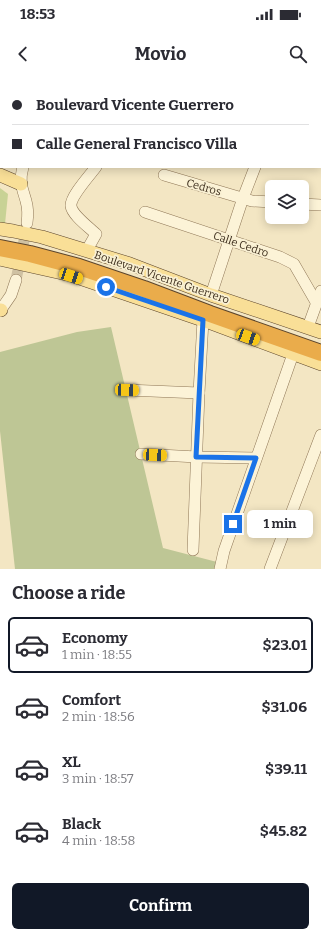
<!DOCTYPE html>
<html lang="en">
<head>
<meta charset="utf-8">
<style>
	body { margin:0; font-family:Bitter,serif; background:#f2f2f3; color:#2b2b33; height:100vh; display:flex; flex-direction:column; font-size:15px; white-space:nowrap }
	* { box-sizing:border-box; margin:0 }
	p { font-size:13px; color:#7c7c81 }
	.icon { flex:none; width:22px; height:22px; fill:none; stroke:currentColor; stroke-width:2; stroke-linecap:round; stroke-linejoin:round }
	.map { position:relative; height:489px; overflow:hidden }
	.panel { display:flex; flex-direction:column; background:#fff; flex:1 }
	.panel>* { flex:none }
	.guide { position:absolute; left:0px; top:0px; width:321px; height:88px; box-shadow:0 2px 10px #0003; display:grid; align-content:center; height:88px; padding:0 12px; background:#fff }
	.tools { position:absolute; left:265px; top:100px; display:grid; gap:8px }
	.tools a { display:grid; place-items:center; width:44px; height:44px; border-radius:6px; background:#fff; box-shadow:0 2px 10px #0003; font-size:20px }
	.end { position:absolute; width:18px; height:18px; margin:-9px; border:5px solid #1a73e8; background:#fff; box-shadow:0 0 0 2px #fff }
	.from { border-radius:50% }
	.bubble { position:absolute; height:28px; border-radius:6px; background:#fff; box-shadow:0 2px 10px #0003; font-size:13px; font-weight:700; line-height:28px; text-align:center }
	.car { position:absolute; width:12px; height:24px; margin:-12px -6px; border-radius:5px; box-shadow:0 0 3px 1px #0007; background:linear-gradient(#f5c518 24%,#345 0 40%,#f5c518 0 76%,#345 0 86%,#f5c518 0) }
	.guide b { display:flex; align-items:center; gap:14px; height:38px; font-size:15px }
	.guide b+b { border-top:1px solid #e1e1e2 }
	.guide i { width:10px; height:10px; background:#2b2b33 }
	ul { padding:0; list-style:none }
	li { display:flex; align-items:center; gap:12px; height:56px; margin:0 8px 6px; padding:0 4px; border:2px solid transparent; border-radius:6px }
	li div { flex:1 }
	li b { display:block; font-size:15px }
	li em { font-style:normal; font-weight:700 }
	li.selected { border-color:#111827 }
	li>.icon { width:36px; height:36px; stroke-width:1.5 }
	h2 { padding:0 12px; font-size:18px; line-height:48px }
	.cta { display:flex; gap:8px; margin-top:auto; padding:8px 12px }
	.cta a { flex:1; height:46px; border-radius:6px; background:#111827; color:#fff; font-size:16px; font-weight:700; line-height:46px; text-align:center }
	.status { display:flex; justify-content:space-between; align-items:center; height:28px; padding:0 20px; background:#fff; direction:ltr }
	.status svg { height:11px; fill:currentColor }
	header { display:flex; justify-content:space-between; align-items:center; height:52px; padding:0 12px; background:#fff; font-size:18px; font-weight:700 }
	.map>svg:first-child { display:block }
</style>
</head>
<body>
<div class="status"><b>18:53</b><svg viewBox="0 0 49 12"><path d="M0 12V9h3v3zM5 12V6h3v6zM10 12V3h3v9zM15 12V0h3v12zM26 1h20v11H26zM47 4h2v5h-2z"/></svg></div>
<header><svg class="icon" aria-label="back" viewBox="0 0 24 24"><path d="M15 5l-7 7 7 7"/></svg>Movio<svg class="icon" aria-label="search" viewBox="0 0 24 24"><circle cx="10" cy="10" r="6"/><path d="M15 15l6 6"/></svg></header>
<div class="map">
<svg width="321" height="489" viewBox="0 0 321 489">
	<rect width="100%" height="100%" fill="#f3e6c3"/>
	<polygon fill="#c8d295" points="0,108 8,114 5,144 0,144"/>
	<polygon fill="#bec695" points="111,247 163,468 217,482 216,489 15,489 0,351 0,272 77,252"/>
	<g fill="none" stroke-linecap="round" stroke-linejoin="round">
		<polyline stroke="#cfc1a2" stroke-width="11" stroke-dasharray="11 5.5" stroke-linecap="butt" points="16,200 27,146"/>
		<g stroke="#8f7757" stroke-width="12">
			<g id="minor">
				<polyline points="217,0 237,1"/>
				<polyline points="110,1 111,0"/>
				<polyline points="138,1 141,0"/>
				<polyline points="262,1 262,0"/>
				<polyline points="312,1 312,0"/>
				<polyline points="320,17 321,17"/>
				<polyline points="0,65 1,65"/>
				<polyline points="320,72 321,72"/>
				<path d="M 23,87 C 19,102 22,107 26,121 C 28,128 28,136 27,143"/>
				<polyline points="164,95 252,121 272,122"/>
				<polyline points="302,124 321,125"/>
				<polyline points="145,132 280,177 294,184 316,222"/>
				<path d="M 87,170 L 96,154 C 90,148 72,135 71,126 C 70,117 90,95 96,87"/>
				<polyline points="211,215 243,118 255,87"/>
				<polyline points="0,231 11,215 16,200"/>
				<polyline points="308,247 321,211"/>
				<polyline points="127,310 199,313"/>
				<polyline points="141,374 197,377 256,378"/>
				<polyline points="193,470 199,313 203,240"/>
				<polyline points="220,489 224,471 293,274"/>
				<polyline points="270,489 321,355"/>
			</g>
		</g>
		<g stroke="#5c452c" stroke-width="14">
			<g id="major">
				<polyline points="0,95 21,104"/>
				<polyline points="0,149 13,151 42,157 130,184 211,215 321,252"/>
				<polyline points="0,179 71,195 203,240 321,284"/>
				<polyline points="0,230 1,230"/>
			</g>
		</g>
		<g stroke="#5c452c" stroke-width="18">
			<polyline id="highway" points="0,168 30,174 79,187 144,209 210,234 321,273"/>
		</g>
		<use href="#minor" stroke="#fcf3d7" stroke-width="11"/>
		<use href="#major" stroke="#f9df97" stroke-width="13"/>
		<use href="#highway" stroke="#eaac4b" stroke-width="16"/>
	</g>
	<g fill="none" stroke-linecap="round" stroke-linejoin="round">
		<polyline stroke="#1a73e8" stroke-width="5" points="106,207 203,240 196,377 256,378 233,444"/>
	</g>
	<g text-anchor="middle" stroke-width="3.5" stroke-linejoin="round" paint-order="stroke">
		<g font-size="11" fill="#3d2e1d" stroke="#f9f0d3">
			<text transform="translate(204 107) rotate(16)" y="4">Cedros</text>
			<text transform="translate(241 164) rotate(19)" y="4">Calle Cedro</text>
			<text transform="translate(162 197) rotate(19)" y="4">Boulevard Vicente Guerrero</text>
		</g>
	</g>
</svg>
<div class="tools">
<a><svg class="icon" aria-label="layers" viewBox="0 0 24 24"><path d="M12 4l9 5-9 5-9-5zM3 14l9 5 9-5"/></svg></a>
</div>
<i class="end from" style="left:106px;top:207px"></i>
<i class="end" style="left:233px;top:444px"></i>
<div class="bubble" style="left:247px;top:430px;width:66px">1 min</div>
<i class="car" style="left:71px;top:196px;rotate:108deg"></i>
<i class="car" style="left:248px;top:257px;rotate:110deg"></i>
<i class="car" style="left:127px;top:310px;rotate:92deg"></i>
<i class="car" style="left:155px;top:375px;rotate:93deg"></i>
<div class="guide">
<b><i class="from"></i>Boulevard Vicente Guerrero</b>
<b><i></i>Calle General Francisco Villa</b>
</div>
</div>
<section class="panel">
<h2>Choose a ride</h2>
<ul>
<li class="selected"><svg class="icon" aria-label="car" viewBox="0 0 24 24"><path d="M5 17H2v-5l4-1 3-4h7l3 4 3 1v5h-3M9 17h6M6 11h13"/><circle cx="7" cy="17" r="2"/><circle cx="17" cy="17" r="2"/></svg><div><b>Economy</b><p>1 min · 18:55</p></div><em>$23.01</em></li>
<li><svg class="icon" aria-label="car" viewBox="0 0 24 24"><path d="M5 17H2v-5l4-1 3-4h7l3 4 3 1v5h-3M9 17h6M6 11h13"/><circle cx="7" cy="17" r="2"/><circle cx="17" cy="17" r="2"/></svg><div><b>Comfort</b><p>2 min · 18:56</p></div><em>$31.06</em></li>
<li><svg class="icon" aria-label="car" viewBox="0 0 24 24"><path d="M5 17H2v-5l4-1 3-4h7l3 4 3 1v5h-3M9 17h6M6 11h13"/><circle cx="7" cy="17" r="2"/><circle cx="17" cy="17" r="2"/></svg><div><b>XL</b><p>3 min · 18:57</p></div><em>$39.11</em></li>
<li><svg class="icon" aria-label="car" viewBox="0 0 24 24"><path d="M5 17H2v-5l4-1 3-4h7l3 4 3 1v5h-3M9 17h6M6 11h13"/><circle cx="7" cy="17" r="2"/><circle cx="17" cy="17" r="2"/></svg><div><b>Black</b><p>4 min · 18:58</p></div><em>$45.82</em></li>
</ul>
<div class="cta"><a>Confirm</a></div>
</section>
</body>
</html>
